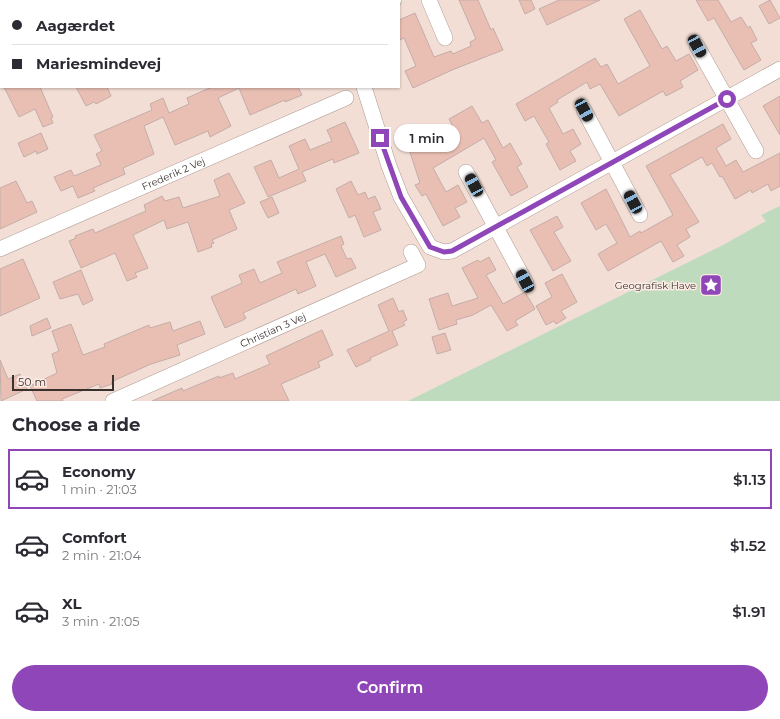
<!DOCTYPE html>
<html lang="en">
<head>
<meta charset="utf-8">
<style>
	body { margin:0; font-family:Montserrat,sans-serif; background:#f7f7f7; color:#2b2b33; height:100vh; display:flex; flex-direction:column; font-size:15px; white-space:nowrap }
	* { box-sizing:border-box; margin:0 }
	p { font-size:13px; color:#7c7c81 }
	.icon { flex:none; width:22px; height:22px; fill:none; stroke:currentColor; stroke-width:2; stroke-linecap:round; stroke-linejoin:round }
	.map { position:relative; height:401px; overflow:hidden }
	.drawer { display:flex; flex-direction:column; background:#fff; flex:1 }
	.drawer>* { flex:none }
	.guide { position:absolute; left:0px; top:0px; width:400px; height:88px; box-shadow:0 1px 3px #0004; display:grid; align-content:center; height:88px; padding:0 12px; background:#fff }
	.scale { position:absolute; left:12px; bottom:10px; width:102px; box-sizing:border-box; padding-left:4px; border:2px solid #39312e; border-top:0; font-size:11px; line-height:14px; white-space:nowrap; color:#39312e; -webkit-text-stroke:3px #fdece6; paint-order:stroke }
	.end { position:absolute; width:18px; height:18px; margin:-9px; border:5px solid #8f46b8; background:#fff; box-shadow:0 0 0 2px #fff }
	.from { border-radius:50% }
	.bubble { position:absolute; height:28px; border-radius:14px; background:#fff; box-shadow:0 1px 3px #0004; font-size:13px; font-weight:600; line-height:28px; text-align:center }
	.car { position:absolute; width:12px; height:24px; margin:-12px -6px; border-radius:5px; box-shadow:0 0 3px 1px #0007; background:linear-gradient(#222 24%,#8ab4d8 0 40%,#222 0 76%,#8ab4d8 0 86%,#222 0) }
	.guide b { display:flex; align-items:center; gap:14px; height:38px; font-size:15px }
	.guide b+b { border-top:1px solid #e1e1e2 }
	.guide i { width:10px; height:10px; background:#2b2b33 }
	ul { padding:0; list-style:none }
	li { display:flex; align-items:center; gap:12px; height:60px; margin:0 8px 6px; padding:0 4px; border:2px solid transparent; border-radius:0px }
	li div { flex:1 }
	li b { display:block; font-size:15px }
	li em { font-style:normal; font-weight:600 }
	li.on { border-color:#8f46b8 }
	li>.icon { width:36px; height:36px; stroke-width:1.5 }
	h2 { padding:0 12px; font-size:18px; line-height:48px }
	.button { display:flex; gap:8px; margin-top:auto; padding:8px 12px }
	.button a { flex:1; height:46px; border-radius:24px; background:#8f46b8; color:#fff; font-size:16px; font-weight:600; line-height:46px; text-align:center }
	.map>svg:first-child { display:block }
</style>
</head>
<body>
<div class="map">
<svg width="780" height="401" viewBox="0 0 780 401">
	<rect width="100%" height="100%" fill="#f3ded6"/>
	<polygon fill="#bedbbe" points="780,206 780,401 408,401 723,245 766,221 761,215"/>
	<g fill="#eabfb3" stroke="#c3ada8">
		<polygon points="459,0 478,0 491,30 493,28 503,50 452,70 413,88 405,71 416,66 404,38 399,40 399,20 415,13 434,57 451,51 453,54 471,46 470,42 476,39"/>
		<polygon points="519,0 531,0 535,9 525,14"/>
		<polygon points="559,0 600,0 547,25 539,9"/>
		<polygon points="696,0 718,0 731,22 741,17 748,28 750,26 757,40 751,43 761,60 744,70 714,18 708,21"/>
		<polygon points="770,0 780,18 769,24 759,6"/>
		<polygon points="640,10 662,49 667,46 676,61 689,54 698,70 680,81 683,87 666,96 663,91 619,116 600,84 590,89 587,82 557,100 558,102 549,108 563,134 573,129 581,144 570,151 576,161 560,170 546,144 549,142 534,116 525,121 516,104 595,58 601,67 607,64 618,84 650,66 624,19"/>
		<polygon points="4,87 40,87 53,117 51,118 53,123 43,127 35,109 19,117"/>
		<polygon points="76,87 107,87 111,96 96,104 94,102 86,106"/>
		<polygon points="212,87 298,87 302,95 285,102 285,100 250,115 239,88 218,98 231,126 210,137 208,131 175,145 163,117 144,126 154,154 123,168 125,174 93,188 95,191 78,198 73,186 61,191 54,177 71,170 74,176 101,165 96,154 102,151 94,135 152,110 150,104 163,98 169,113 189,104 187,98"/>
		<polygon points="780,96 780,135 763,106"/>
		<polygon points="472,106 482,123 488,120 503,148 510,143 522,164 517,167 528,187 511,196 492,162 496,160 484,138 433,168 446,192 458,185 467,202 455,208 460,217 443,226 426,194 422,196 415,185 420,183 407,143 425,137 430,151 458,136 449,119"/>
		<polygon points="345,122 359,153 334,163 333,159 302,172 306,181 268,197 254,167 271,160 279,178 299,169 289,146 305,139 310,150 332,141 327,130"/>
		<polygon points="723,124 731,139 716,148 726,166 736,160 743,172 780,153 780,186 771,191 768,184 752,193 751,190 735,199 722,176 720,177 712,163 707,166 702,157 670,175 699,222 686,229 690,237 677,245 684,256 673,262 661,241 608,271 598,254 617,243 606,224 596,230 581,203 606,189 630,237 640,231 641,233 673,215 646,166"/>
		<polygon points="41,133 48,149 37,154 36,151 24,157 18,143"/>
		<polygon points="229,173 245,203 229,210 237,229 212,240 214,243 211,244 212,247 198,252 188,222 167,229 164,220 133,235 148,268 135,273 137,277 127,281 115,253 81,268 69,241 76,238 75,236 93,229 95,233 146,211 144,205 162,196 165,201 179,197 183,208 220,196 214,180"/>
		<polygon points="16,181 27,203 32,201 37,212 0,229 0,188"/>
		<polygon points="351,181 358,195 365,192 368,199 375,196 381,209 373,212 381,230 364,237 355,215 349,218 336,189"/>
		<polygon points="272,197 279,213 268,218 260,202"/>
		<polygon points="557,216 563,227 554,232 571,261 553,271 530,230"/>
		<polygon points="341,236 344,244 341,246 347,259 351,258 356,268 336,277 325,254 306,262 316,286 298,294 296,289 243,313 246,318 243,320 225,328 211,297 242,283 239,275 254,269 260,283 282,273 277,262"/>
		<polygon points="489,257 496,270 486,275 503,304 525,292 535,309 515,321 518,325 507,331 491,305 473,315 456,320 457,324 439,330 429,299 448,293 452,306 478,298 462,268 478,260 480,262"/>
		<polygon points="23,259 40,298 0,316 0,269"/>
		<polygon points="81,270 93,300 83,305 78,294 60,299 53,282"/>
		<polygon points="562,274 577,302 561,311 566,318 556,324 554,321 546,325 536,306 552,297 545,283"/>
		<polygon points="393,298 399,312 403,310 407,320 403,322 405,325 392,331 398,345 370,358 371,360 356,367 347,350 389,331 378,305"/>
		<polygon points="47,318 51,328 32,336 30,326"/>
		<polygon points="200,321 205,334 177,345 180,355 151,364 111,382 112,384 100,388 99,384 62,399 63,401 37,401 30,386 57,373 52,354 59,351 52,331 71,324 83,355 105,347 104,344 149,325 150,328 170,322 173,331"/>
		<polygon points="322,330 333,355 318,362 320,367 281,384 289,401 152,401 182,388 183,391 219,376 219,378 233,373 235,379 270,364 266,356"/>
		<polygon points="445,333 451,350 437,354 432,337"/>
		<polygon points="0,360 8,379 20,374 27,389 1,401"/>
	</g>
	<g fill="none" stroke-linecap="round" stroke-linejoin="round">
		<g stroke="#ae9a92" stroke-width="16">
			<g id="minor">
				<polyline points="338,0 338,1"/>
				<polyline points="429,0 445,38"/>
				<polyline points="104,1 106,0"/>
				<polyline points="392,1 394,0"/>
				<polyline points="0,46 1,45"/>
				<polyline points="697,46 756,151"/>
				<polyline points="364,87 389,166 401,197 430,247 444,252 452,251 780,69"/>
				<polyline points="584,110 640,215"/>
				<polyline points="466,172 526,283"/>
				<path id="s1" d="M 0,249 L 346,98"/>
				<path id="s2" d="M 113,401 L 418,265 L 411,252"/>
			</g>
		</g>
		<use href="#minor" stroke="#fff" stroke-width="15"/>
	</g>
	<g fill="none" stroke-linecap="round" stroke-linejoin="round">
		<polyline stroke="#8f46b8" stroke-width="5" points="380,138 401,197 430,247 444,252 452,251 727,99"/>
	</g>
	<defs>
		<g id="sight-square" transform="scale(1.15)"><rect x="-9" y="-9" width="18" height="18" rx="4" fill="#8f46b8" stroke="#fdece6"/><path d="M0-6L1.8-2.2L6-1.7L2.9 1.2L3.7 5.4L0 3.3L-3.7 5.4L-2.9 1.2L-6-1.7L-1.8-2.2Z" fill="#fff"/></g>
	</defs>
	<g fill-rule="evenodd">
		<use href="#sight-square" x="711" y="285"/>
	</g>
	<g text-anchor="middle" stroke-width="3" stroke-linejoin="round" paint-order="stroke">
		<g font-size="10" fill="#39312e" stroke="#fdece6">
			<text dy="4" stroke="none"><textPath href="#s1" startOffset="189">Frederik 2 Vej</textPath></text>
			<text dy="4" stroke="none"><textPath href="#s2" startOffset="175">Christian 3 Vej</textPath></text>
		</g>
		<g font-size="10" fill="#39312e" stroke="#fdece6" text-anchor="end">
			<text x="696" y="289">Geografisk Have</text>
		</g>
	</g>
</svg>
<div class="scale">50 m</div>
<i class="end from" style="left:727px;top:99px"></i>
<i class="end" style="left:380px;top:138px"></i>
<div class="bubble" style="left:394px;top:124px;width:66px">1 min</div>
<i class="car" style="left:697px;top:46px;rotate:151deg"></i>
<i class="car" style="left:584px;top:110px;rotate:152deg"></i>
<i class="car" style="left:474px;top:185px;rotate:332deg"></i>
<i class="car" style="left:633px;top:202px;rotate:332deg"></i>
<i class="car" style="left:525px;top:281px;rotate:332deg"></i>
<div class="guide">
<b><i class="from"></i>Aagærdet</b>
<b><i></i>Mariesmindevej</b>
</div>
</div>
<section class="drawer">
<h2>Choose a ride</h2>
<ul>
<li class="on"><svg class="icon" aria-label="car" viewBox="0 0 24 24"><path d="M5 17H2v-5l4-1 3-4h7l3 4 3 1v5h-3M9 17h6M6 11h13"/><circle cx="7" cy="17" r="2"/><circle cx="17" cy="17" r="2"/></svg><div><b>Economy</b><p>1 min · 21:03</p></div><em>$1.13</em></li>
<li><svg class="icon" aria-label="car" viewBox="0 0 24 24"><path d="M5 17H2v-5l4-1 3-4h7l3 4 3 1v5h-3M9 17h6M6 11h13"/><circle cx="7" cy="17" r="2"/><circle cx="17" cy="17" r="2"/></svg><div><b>Comfort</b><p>2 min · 21:04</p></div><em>$1.52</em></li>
<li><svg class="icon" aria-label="car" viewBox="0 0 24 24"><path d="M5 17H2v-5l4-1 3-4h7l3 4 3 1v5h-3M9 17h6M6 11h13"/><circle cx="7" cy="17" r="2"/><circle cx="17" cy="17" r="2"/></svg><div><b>XL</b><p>3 min · 21:05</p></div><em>$1.91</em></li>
</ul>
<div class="button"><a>Confirm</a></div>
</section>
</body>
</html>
